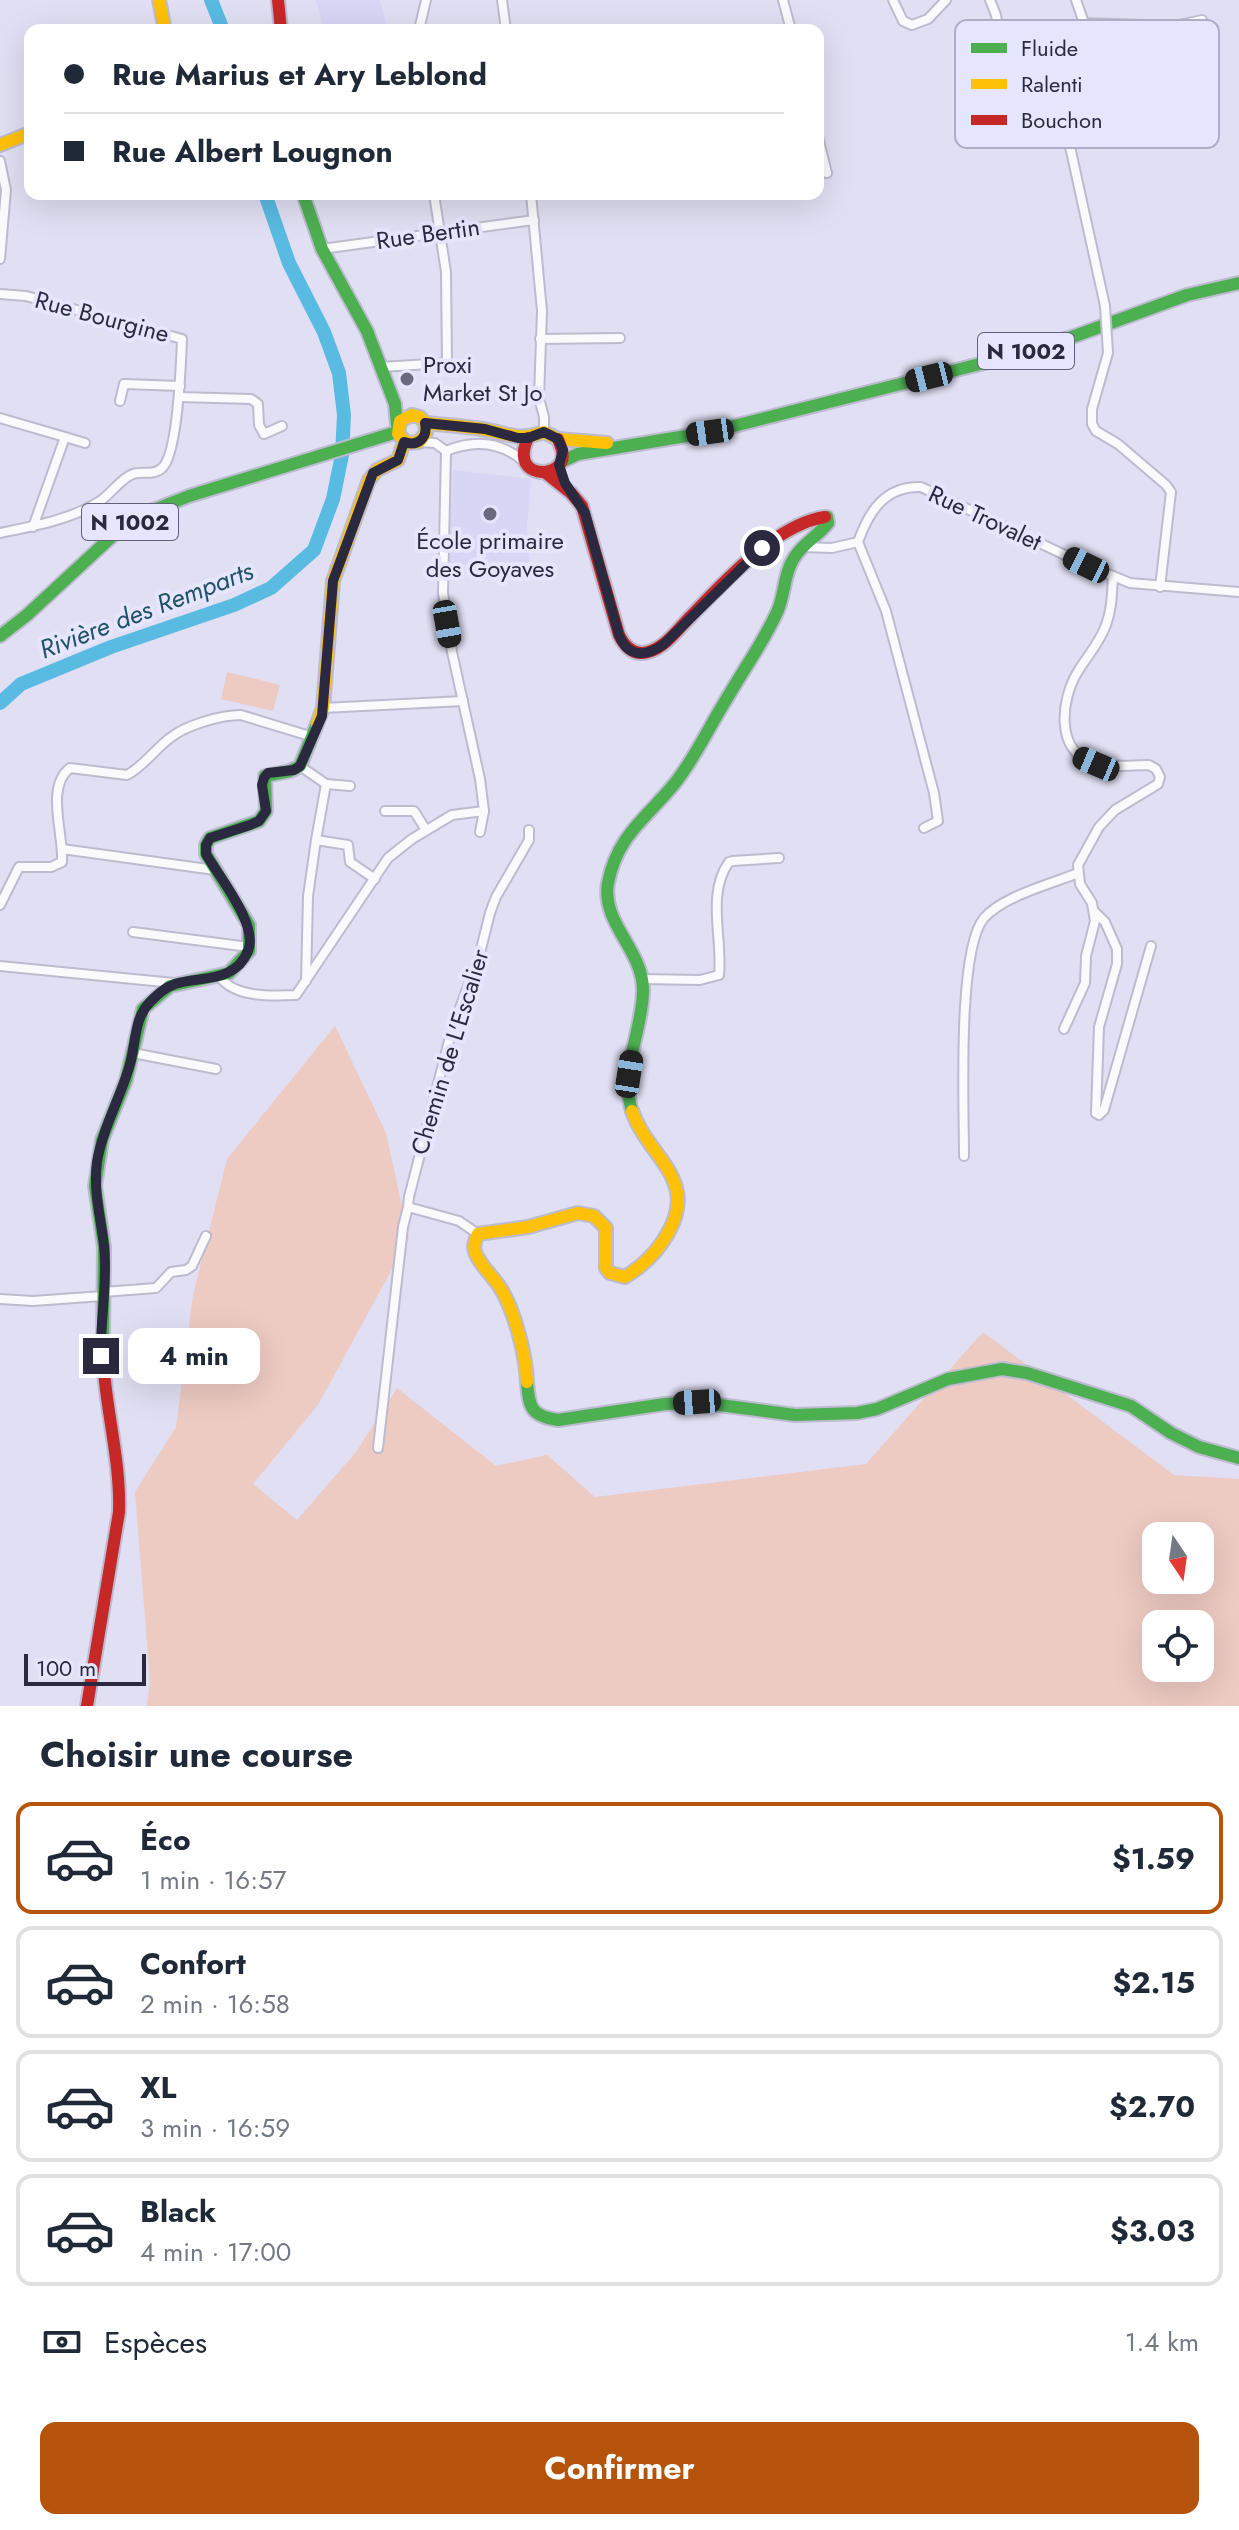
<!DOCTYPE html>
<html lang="fr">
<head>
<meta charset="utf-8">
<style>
	body { margin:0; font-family:Jost,sans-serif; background:#f6f6f7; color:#1f2937; height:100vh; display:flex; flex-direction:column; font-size:30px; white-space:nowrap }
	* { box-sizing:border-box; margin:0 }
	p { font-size:26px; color:#747a83 }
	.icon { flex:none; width:44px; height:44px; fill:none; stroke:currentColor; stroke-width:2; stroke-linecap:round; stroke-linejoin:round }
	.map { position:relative; height:1706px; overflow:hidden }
	.drawer { display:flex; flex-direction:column; background:#fff; flex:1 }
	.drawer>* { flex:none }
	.guide { position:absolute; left:24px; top:24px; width:800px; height:176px; border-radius:16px; box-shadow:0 8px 32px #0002; display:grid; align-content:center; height:176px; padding:0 40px; background:#fff }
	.needle { width:52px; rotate:167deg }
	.buttons { position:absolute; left:1142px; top:1522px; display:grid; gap:16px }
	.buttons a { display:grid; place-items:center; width:72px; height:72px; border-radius:16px; background:#fff; box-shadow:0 8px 32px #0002; font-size:40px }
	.scale { position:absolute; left:24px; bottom:20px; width:122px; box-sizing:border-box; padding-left:8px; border:4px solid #2b2940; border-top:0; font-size:22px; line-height:28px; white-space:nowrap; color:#2b2940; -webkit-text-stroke:6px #e6e5fe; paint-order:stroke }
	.end { position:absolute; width:36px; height:36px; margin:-18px; border:10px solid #2b2940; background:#fff; box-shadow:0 0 0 4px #fff }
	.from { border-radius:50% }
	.bubble { position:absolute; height:56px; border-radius:16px; background:#fff; box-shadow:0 8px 32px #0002; font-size:26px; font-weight:700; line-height:56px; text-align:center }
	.car { position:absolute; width:24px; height:48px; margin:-24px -12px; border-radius:10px; box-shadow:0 0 6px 2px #0007; background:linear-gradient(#222 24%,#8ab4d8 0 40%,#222 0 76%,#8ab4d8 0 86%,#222 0) }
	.guide b { display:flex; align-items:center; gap:28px; height:76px; font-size:30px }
	.guide b+b { border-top:2px solid #e0e1e3 }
	.guide i { width:20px; height:20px; background:#1f2937 }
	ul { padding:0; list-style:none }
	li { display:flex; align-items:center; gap:24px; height:112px; margin:0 16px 12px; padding:0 24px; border:4px solid #e0e1e3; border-radius:16px }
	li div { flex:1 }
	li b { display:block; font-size:30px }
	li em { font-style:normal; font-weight:700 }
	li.selected { border-color:#b45309 }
	li>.icon { width:72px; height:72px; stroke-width:1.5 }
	h2 { padding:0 40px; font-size:36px; line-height:96px }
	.pay { display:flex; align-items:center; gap:20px; height:88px; padding:0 40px; font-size:30px }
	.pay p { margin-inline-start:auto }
	.primary-button { display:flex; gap:16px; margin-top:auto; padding:16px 40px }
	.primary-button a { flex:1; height:92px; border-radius:16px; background:#b45309; color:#fff; font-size:32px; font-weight:700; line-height:92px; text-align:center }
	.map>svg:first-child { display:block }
</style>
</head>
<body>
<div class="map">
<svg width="1239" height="1706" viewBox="0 0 1239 1706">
	<rect width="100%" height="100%" fill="#e0dff3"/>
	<g fill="#d7d6f5">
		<polygon points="316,0 380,0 388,30 324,30"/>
		<polygon points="453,470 531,479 527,526 530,566 449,565"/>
	</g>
	<g fill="#edcac2" fill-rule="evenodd">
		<polygon points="227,672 280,685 273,711 221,699"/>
		<path d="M 335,1026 L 386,1133 L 409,1238 L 318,1405 L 253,1484 L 297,1520 L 356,1452 L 397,1388 L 496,1466 L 547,1455 L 595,1497 L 866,1464 L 983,1332 L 1174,1475 L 1239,1479 L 1239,1706 L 147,1706 L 150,1681 L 135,1492 L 176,1427 L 193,1295 L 227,1159 ZM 1156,1536 L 1200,1536 L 1200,1580 L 1156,1580 ZM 1156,1624 L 1200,1624 L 1200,1668 L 1156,1668 Z"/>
	</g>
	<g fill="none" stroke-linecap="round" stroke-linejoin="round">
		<g stroke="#59bbe1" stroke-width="14">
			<polyline points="211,0 223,30"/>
			<polyline points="0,703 21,684 111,647 234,605 271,588 314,550 333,499 342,455 344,415 339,373 324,332 289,263 265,194"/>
		</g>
		<g stroke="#bcbbcf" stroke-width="12">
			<g id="street">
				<polyline points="502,0 506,30"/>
				<polyline points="783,0 791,30"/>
				<polyline points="893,0 903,21 912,25 928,19 946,0"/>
				<polyline points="990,0 996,15 1012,103"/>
				<polyline points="1076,0 1084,23 1103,114 1100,121 1072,129 1069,142 1105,306"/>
				<polyline points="1084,23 1174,26 1202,20"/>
				<polyline points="419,30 426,0"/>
				<polyline points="818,137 827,173"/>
				<polyline points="0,161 6,190 0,259"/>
				<polyline points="531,194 542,311 539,398 544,417 544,432"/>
				<polyline points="322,249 534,220"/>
				<path d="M 0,294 L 26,296 L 182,339 C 181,364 178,451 163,467 C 155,476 143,471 133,474 C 121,478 111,494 100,501 C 70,520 34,526 0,533"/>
				<polyline points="1107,337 1108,353 1092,409 1092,424 1096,431 1118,444 1166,485 1171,492 1160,587"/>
				<polyline points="540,339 620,338"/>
				<polyline points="380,367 447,363 446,272 434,194"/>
				<polyline points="179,397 251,399 258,404 259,425 264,434 282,426"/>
				<polyline points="120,401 124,384 180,386"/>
				<polyline points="0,418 65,437 33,527"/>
				<polyline points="65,437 85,443"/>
				<polyline points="419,442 435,443 446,451"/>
				<polyline points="446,451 443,593 452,652 480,779 484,811 480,832"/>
				<path d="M 446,451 C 473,440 500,441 523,461"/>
				<polyline points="858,542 886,611 934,793 938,821 924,828"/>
				<path d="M 802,547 L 832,548 L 858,542 C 869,511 885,486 921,487 L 1086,565 L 1130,583 L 1239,592"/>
				<polyline points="323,708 463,701"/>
				<polyline points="300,766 326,784 350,786"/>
				<polyline points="385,811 414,811 426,830"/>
				<polyline points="316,840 326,784"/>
				<polyline points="62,849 215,870"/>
				<path d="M 0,905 L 19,867 L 51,867 L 62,862 C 64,834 45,787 70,768 L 127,775 C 144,766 155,749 170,738 C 186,725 221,715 241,715 L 313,737"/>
				<polyline points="1095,912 1105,922 1117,949 1117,964 1099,1027 1096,1113"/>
				<polyline points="133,932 249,947"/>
				<polyline points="0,966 174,983"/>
				<path d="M 220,977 C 235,998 273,996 296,995 L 388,858 L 412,839 L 452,815 L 484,811"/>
				<path d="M 642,979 L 700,980 L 719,975 C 723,939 706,894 729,862 L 733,861 L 779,858"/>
				<polyline points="306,981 308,896 316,840 348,845 350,862 375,879"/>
				<path d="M 1064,1029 L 1085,983 L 1086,956 L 1095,921 L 1092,903 L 1080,884 L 1078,865 L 1099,827 L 1115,810 L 1158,784 L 1160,777 L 1156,769 L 1149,765 C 1131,765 1109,768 1093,763 C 1055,751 1061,700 1077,673 C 1087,656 1099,644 1106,625 C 1112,609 1112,593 1113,576"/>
				<polyline points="133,1053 216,1069"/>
				<polyline points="1096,1113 1099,1115 1104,1110 1151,946"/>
				<path d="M 964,1156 C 964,1108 957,950 984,918 C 1003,896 1051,884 1078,873"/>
				<polyline points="478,1234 459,1221 408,1207 409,1197 451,1033 480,953 490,913 496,897 529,840 529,830"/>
				<polyline points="103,1292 156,1288 171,1272 186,1270 192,1266 206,1236"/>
				<polyline points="0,1299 33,1301 103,1296"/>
				<polyline points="378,1448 403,1227 408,1207"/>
			</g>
		</g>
		<g stroke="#bcbbcf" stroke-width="16">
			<g id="fast">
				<polyline points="303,194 322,249 367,331 395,404 397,425"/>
				<polyline points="561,462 578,454 710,432 984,363 1072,337 1187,295 1239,283"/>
				<polyline points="0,636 27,615 120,529 141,515 189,496 397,432"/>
				<path d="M 632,1111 C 619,1071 643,1030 643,990 C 643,950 601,923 608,883 C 617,835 648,817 675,783 C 695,758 709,727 726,700 C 743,670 764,642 778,610 C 785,593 784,573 794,558 C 802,544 818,536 828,523 L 827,517 L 825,517"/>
				<polyline points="103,1342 104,1247 95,1186 102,1140 126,1080 143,1009 170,986 229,973 249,951 249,925 206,854 206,845 210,838 259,821 266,811 265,776 290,771 300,766 317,724"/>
				<path d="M 527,1382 C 529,1408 531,1416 558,1420 L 665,1404 L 697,1402 L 795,1415 L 857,1413 L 877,1409 L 948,1379 L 1002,1369 L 1027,1373 L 1131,1406 L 1171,1433 L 1199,1447 L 1239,1458"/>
			</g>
		</g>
		<g stroke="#bcbbcf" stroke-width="16">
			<g id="slow">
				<polyline points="159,0 165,30"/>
				<polyline points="0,145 30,133"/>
				<path d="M 425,423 L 426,433 L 419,442 L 407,443 L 398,434 L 400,421 L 412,415 L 420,417 L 425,423 C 444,425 463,426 482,429 C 508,433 517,442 544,432 L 558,439 L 607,443"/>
				<polyline points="317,724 323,708 333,581 369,480 377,470 398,460 404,442"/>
				<path d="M 527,1382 C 526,1356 515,1312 501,1289 C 494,1277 480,1266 475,1252 C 473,1245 475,1240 478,1234 L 528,1227 L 578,1213 L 594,1216 L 606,1228 L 606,1268 L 610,1273 L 625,1277 C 643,1266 658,1251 668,1233 C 699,1179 648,1157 632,1111"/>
			</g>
		</g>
		<g stroke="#bcbbcf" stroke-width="16">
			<g id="jam">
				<polyline points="278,0 281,30"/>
				<path d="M 528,438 C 511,474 549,479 560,464 C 566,457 561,447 558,439"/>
				<path d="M 546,473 L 571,493 L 582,506 L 619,635 C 625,647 634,656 648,652 C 666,647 678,629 691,616 C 724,582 776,524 825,517"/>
				<path d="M 87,1706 L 119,1512 C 121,1455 102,1399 103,1342"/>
			</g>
		</g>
		<use href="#street" stroke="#fafafd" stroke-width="8"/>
		<use href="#fast" stroke="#4caf50" stroke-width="12"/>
		<use href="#slow" stroke="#ffc107" stroke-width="12"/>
		<use href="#jam" stroke="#c62828" stroke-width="12"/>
		<g stroke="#bcbbcf" stroke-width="12" stroke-linecap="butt">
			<polyline id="street-bridge" points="1105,306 1107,337"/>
		</g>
		<use href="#street-bridge" stroke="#fafafd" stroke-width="8"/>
	</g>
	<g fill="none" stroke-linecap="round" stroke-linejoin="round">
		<path stroke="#2b2940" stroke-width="10" d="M 101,1356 C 100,1320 108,1282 104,1246 C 101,1218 93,1191 97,1162 C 103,1127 121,1097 130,1064 C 136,1043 134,1018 150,1002 C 158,994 164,988 175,984 C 201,976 235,983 248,951 C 259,925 219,877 206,854 L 206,845 L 210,838 L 250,825 L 259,821 L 266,811 L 262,785 L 264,778 L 268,773 L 294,770 L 300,766 L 322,716 L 333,581 L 373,473 L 398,460 L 404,442 C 418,447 428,438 425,423 L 485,429 L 518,438 L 528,438 L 544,432 L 558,439 L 563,450 L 559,465 L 565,483 L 585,513 L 619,635 C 628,658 646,657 664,644 L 762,548"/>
	</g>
	<g fill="#6a697f" stroke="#e6e5fe" stroke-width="3">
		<circle cx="407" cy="379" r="8"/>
		<circle cx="490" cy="514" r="8"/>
	</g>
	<g text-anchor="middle" stroke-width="8" stroke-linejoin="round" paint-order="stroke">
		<g fill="#e6e5fe" stroke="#636179" stroke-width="2">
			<rect x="978" y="333" width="96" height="36" rx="6"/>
			<rect x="82" y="504" width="96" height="36" rx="6"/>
		</g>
		<g font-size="22" font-weight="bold" fill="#2b2940">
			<text x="1026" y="359">N 1002</text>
			<text x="130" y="530">N 1002</text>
		</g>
		<g font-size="24" fill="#2b2940" stroke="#e6e5fe">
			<text transform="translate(428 234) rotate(-8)" y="8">Rue Bertin</text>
			<text transform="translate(102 317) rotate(15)" y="8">Rue Bourgine</text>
			<text transform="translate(985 518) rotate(25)" y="8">Rue Trovalet</text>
			<text transform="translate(450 1052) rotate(-73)" y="8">Chemin de L'Escalier</text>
		</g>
		<g font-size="24" fill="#2b2940" stroke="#e6e5fe" text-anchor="start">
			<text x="423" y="373">Proxi<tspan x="423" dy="28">Market St Jo</tspan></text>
			<text x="490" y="549" text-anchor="middle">École primaire<tspan x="490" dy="28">des Goyaves</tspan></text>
		</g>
		<g font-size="26" font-style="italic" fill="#205367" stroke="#e6e5fe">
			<text transform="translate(146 610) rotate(-21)" y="9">Rivière des Remparts</text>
		</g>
	</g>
	<rect x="955" y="20" width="264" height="128" rx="12" fill="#e6e5fe" stroke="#aeadc5" stroke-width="2"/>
	<rect x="971" y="43" width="36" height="10" fill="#4caf50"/>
	<rect x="971" y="79" width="36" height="10" fill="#ffc107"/>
	<rect x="971" y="115" width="36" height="10" fill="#c62828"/>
	<g font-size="22" fill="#2b2940">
		<text x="1021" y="56">Fluide</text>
		<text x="1021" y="92">Ralenti</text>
		<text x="1021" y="128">Bouchon</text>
	</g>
</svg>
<div class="buttons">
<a><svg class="needle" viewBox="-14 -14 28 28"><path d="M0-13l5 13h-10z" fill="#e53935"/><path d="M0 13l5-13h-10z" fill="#747a83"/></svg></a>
<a><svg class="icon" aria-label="locate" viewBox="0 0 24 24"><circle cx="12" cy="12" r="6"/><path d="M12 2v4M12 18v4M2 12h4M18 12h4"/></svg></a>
</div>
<div class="scale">100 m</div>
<i class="end from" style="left:762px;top:548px"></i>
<i class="end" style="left:101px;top:1356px"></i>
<div class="bubble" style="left:128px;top:1328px;width:132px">4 min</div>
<i class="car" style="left:929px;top:377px;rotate:256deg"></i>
<i class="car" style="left:710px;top:432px;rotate:262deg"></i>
<i class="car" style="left:1086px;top:565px;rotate:296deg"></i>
<i class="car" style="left:447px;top:624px;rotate:170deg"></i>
<i class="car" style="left:1096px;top:764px;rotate:293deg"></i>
<i class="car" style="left:629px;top:1074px;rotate:9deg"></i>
<i class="car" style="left:697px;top:1402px;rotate:266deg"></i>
<div class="guide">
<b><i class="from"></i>Rue Marius et Ary Leblond</b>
<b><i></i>Rue Albert Lougnon</b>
</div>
</div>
<section class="drawer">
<h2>Choisir une course</h2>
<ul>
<li class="selected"><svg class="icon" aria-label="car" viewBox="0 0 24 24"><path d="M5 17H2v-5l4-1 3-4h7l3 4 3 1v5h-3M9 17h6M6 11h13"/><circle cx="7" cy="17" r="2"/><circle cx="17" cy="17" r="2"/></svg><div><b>Éco</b><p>1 min · 16:57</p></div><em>$1.59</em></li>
<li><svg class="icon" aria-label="car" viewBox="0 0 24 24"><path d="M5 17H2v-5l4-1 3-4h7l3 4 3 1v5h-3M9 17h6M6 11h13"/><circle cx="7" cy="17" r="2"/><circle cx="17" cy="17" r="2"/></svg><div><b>Confort</b><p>2 min · 16:58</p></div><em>$2.15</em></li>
<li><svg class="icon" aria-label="car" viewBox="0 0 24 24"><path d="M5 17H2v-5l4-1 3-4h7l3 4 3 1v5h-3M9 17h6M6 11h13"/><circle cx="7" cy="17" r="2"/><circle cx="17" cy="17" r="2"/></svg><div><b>XL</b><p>3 min · 16:59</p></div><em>$2.70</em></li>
<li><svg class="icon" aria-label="car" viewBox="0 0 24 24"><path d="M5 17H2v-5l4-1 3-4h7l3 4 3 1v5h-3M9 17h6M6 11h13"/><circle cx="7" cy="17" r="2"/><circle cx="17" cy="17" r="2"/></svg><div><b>Black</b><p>4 min · 17:00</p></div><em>$3.03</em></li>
</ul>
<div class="pay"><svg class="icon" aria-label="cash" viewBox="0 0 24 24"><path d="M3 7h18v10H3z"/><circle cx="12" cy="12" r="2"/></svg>Espèces<p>1.4 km</p></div>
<div class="primary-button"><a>Confirmer</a></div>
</section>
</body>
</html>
